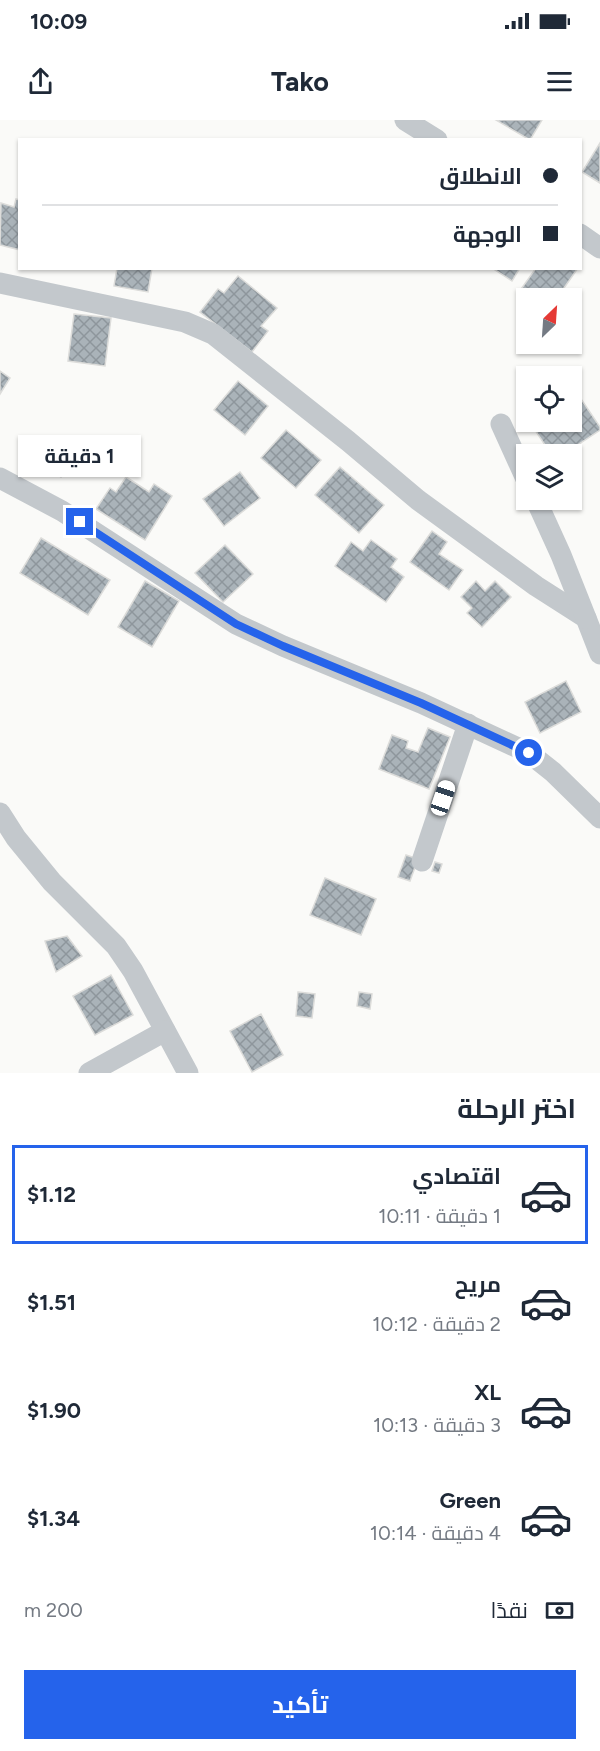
<!DOCTYPE html>
<html lang="ar">
<head>
<meta charset="utf-8">
<style>
	body { margin:0; font-family:Figtree,Cairo,sans-serif; background:#f6f6f7; color:#1f2937; direction:rtl; height:100vh; display:flex; flex-direction:column; font-size:22px; white-space:nowrap }
	* { box-sizing:border-box; margin:0 }
	p { font-size:20px; color:#747a83 }
	.icon { flex:none; width:33px; height:33px; fill:none; stroke:currentColor; stroke-width:2; stroke-linecap:round; stroke-linejoin:round }
	.map { position:relative; height:953px; overflow:hidden; direction:ltr }
	.panel { display:flex; flex-direction:column; background:#fff; flex:1 }
	.panel>* { flex:none }
	.top-card { position:absolute; left:18px; top:18px; width:564px; height:132px; border-radius:0px; box-shadow:0 2px 4px #0004; direction:rtl; display:grid; align-content:center; height:132px; padding:0 24px; background:#fff }
	.needle { width:39px; rotate:25deg }
	.controls { position:absolute; left:516px; top:168px; display:grid; gap:12px }
	.controls a { display:grid; place-items:center; width:66px; height:66px; border-radius:0px; background:#fff; box-shadow:0 2px 4px #0004; font-size:30px }
	.end { position:absolute; width:27px; height:27px; margin:-14px; border:8px solid #2563eb; background:#fff; box-shadow:0 0 0 3px #fff }
	.from { border-radius:50% }
	.bubble { position:absolute; height:42px; border-radius:0px; background:#fff; box-shadow:0 2px 4px #0004; font-size:20px; font-weight:700; line-height:42px; text-align:center; direction:rtl }
	.car { position:absolute; width:18px; height:36px; margin:-18px -9px; border-radius:8px; box-shadow:0 0 4px 2px #0007; background:linear-gradient(#fff 24%,#345 0 40%,#fff 0 76%,#345 0 86%,#fff 0) }
	.top-card b { display:flex; align-items:center; gap:21px; height:57px; font-size:22px }
	.top-card b+b { border-top:2px solid #e0e1e3 }
	.top-card i { width:15px; height:15px; background:#1f2937 }
	ul { padding:0; list-style:none }
	li { display:flex; align-items:center; gap:18px; height:99px; margin:0 12px 9px; padding:0 12px; border:3px solid transparent; border-radius:0px }
	li div { flex:1 }
	li b { display:block; font-size:22px }
	li em { font-style:normal; font-weight:700 }
	li.active { border-color:#2563eb }
	li>.icon { width:54px; height:54px; stroke-width:1.5 }
	h2 { padding:0 24px; font-size:27px; line-height:72px }
	.pay { display:flex; align-items:center; gap:15px; height:66px; padding:0 24px; font-size:22px }
	.pay p { margin-inline-start:auto }
	.action { display:flex; gap:12px; margin-top:auto; padding:12px 24px }
	.action a { flex:1; height:69px; border-radius:0px; background:#2563eb; color:#fff; font-size:24px; font-weight:700; line-height:69px; text-align:center }
	.status { display:flex; justify-content:space-between; align-items:center; height:42px; padding:0 30px; background:#fff; direction:ltr }
	.status svg { height:16px; fill:currentColor }
	header { display:flex; justify-content:space-between; align-items:center; height:78px; padding:0 24px; background:#fff; font-size:27px; font-weight:700 }
	.map>svg:first-child { display:block }
</style>
</head>
<body>
<div class="status"><b>10:09</b><svg viewBox="0 0 49 12"><path d="M0 12V9h3v3zM5 12V6h3v6zM10 12V3h3v9zM15 12V0h3v12zM26 1h20v11H26zM47 4h2v5h-2z"/></svg></div>
<header><svg class="icon" aria-label="menu" viewBox="0 0 24 24"><path d="M4 6h16M4 12h16M4 18h16"/></svg>Tako<svg class="icon" aria-label="share" viewBox="0 0 24 24"><path d="M12 15V3M7 8l5-5 5 5M5 13v7h14v-7"/></svg></header>
<div class="map">
<svg width="600" height="953" viewBox="0 0 600 953">
	<defs>
		<pattern id="building-cross-hatch" width="8" height="8" patternUnits="userSpaceOnUse" patternTransform="scale(1.5)"><rect width="8" height="8" fill="#aab3b9"/><path d="M0 0l8 8M0 8l8-8" fill="none" stroke="#8e969c"/></pattern>
	</defs>
	<rect width="100%" height="100%" fill="#fafaf8"/>
	<g fill="url(#building-cross-hatch)" stroke="#dcdcda" stroke-width="1.5">
		<polygon points="496,0 542,0 530,20"/>
		<polygon points="600,23 600,63 582,52"/>
		<polygon points="16,79 20,80 20,130 0,125 1,83 14,87"/>
		<polygon points="117,148 152,148 148,172 114,166"/>
		<polygon points="492,148 520,148 512,161"/>
		<polygon points="536,148 578,148 557,178 528,178 519,172"/>
		<polygon points="238,156 277,188 261,206 268,211 252,232 200,192 218,169 224,173"/>
		<polygon points="74,194 111,198 105,246 68,241"/>
		<polygon points="0,251 10,258 0,274"/>
		<polygon points="238,261 268,286 245,315 214,290"/>
		<polygon points="579,276 600,307 600,310 564,334 551,334 533,307 542,302 572,302 572,281"/>
		<polygon points="286,310 321,340 296,368 261,338"/>
		<polygon points="123,321 131,326 120,342 112,337"/>
		<polygon points="61,337 70,343 61,357 52,352"/>
		<polygon points="340,347 384,385 359,413 315,375"/>
		<polygon points="240,352 260,378 224,406 203,379"/>
		<polygon points="126,357 149,372 154,364 172,376 145,420 96,389 110,368 116,372"/>
		<polygon points="432,411 447,422 439,434 463,450 449,470 410,442"/>
		<polygon points="41,418 110,460 88,495 20,453"/>
		<polygon points="371,420 397,439 391,447 404,457 386,482 335,446 351,422 363,431"/>
		<polygon points="225,425 253,454 223,482 195,453"/>
		<polygon points="145,461 179,481 152,527 118,507"/>
		<polygon points="476,461 485,471 495,461 511,477 482,507 467,493 472,488 461,477"/>
		<polygon points="566,561 581,592 540,613 525,582"/>
		<polygon points="428,608 450,617 429,669 379,649 392,615 408,621 406,628 418,632"/>
		<polygon points="406,735 418,739 410,761 398,757"/>
		<polygon points="435,742 442,744 439,753 432,751"/>
		<polygon points="325,758 376,779 361,815 310,795"/>
		<polygon points="67,816 82,836 56,852 45,821"/>
		<polygon points="111,855 133,895 95,915 73,876"/>
		<polygon points="298,872 315,874 312,898 296,896"/>
		<polygon points="359,872 372,874 370,889 357,886"/>
		<polygon points="261,894 283,935 252,952 230,911"/>
	</g>
	<g fill="none" stroke-linecap="round" stroke-linejoin="round">
		<g stroke="#c3c8cc" stroke-width="21">
			<polyline points="405,0 437,20"/>
			<polyline points="580,114 600,128"/>
			<polyline points="0,163 185,202 213,214 348,321 418,380 536,466 586,498 600,534"/>
			<polyline points="501,304 526,359"/>
			<polyline points="0,358 62,391 236,504 283,526 421,583 529,633 553,652 600,698"/>
			<polyline points="536,380 561,435 586,498"/>
			<polyline points="0,693 16,718 52,762 116,826 133,851 188,953"/>
			<polyline points="422,741 468,604"/>
			<polyline points="89,953 165,911"/>
		</g>
	</g>
	<g fill="none" stroke-linecap="round" stroke-linejoin="round">
		<polyline stroke="#2563eb" stroke-width="8" points="80,402 236,504 283,526 421,583 529,633"/>
	</g>
</svg>
<div class="controls">
<a><svg class="needle" viewBox="-14 -14 28 28"><path d="M0-13l5 13h-10z" fill="#e53935"/><path d="M0 13l5-13h-10z" fill="#747a83"/></svg></a>
<a><svg class="icon" aria-label="locate" viewBox="0 0 24 24"><circle cx="12" cy="12" r="6"/><path d="M12 2v4M12 18v4M2 12h4M18 12h4"/></svg></a>
<a><svg class="icon" aria-label="layers" viewBox="0 0 24 24"><path d="M12 4l9 5-9 5-9-5zM3 14l9 5 9-5"/></svg></a>
</div>
<i class="end from" style="left:529px;top:633px"></i>
<i class="end" style="left:80px;top:402px"></i>
<div class="bubble" style="left:18px;top:315px;width:123px">1 دقيقة</div>
<i class="car" style="left:443px;top:678px;rotate:19deg"></i>
<div class="top-card">
<b><i class="from"></i>الانطلاق</b>
<b><i></i>الوجهة</b>
</div>
</div>
<section class="panel">
<h2>اختر الرحلة</h2>
<ul>
<li class="active"><svg class="icon" aria-label="car" viewBox="0 0 24 24"><path d="M5 17H2v-5l4-1 3-4h7l3 4 3 1v5h-3M9 17h6M6 11h13"/><circle cx="7" cy="17" r="2"/><circle cx="17" cy="17" r="2"/></svg><div><b>اقتصادي</b><p>1 دقيقة · 10:11</p></div><em>$1.12</em></li>
<li><svg class="icon" aria-label="car" viewBox="0 0 24 24"><path d="M5 17H2v-5l4-1 3-4h7l3 4 3 1v5h-3M9 17h6M6 11h13"/><circle cx="7" cy="17" r="2"/><circle cx="17" cy="17" r="2"/></svg><div><b>مريح</b><p>2 دقيقة · 10:12</p></div><em>$1.51</em></li>
<li><svg class="icon" aria-label="car" viewBox="0 0 24 24"><path d="M5 17H2v-5l4-1 3-4h7l3 4 3 1v5h-3M9 17h6M6 11h13"/><circle cx="7" cy="17" r="2"/><circle cx="17" cy="17" r="2"/></svg><div><b>XL</b><p>3 دقيقة · 10:13</p></div><em>$1.90</em></li>
<li><svg class="icon" aria-label="car" viewBox="0 0 24 24"><path d="M5 17H2v-5l4-1 3-4h7l3 4 3 1v5h-3M9 17h6M6 11h13"/><circle cx="7" cy="17" r="2"/><circle cx="17" cy="17" r="2"/></svg><div><b>Green</b><p>4 دقيقة · 10:14</p></div><em>$1.34</em></li>
</ul>
<div class="pay"><svg class="icon" aria-label="cash" viewBox="0 0 24 24"><path d="M3 7h18v10H3z"/><circle cx="12" cy="12" r="2"/></svg>نقدًا<p>200 m</p></div>
<div class="action"><a>تأكيد</a></div>
</section>
</body>
</html>
